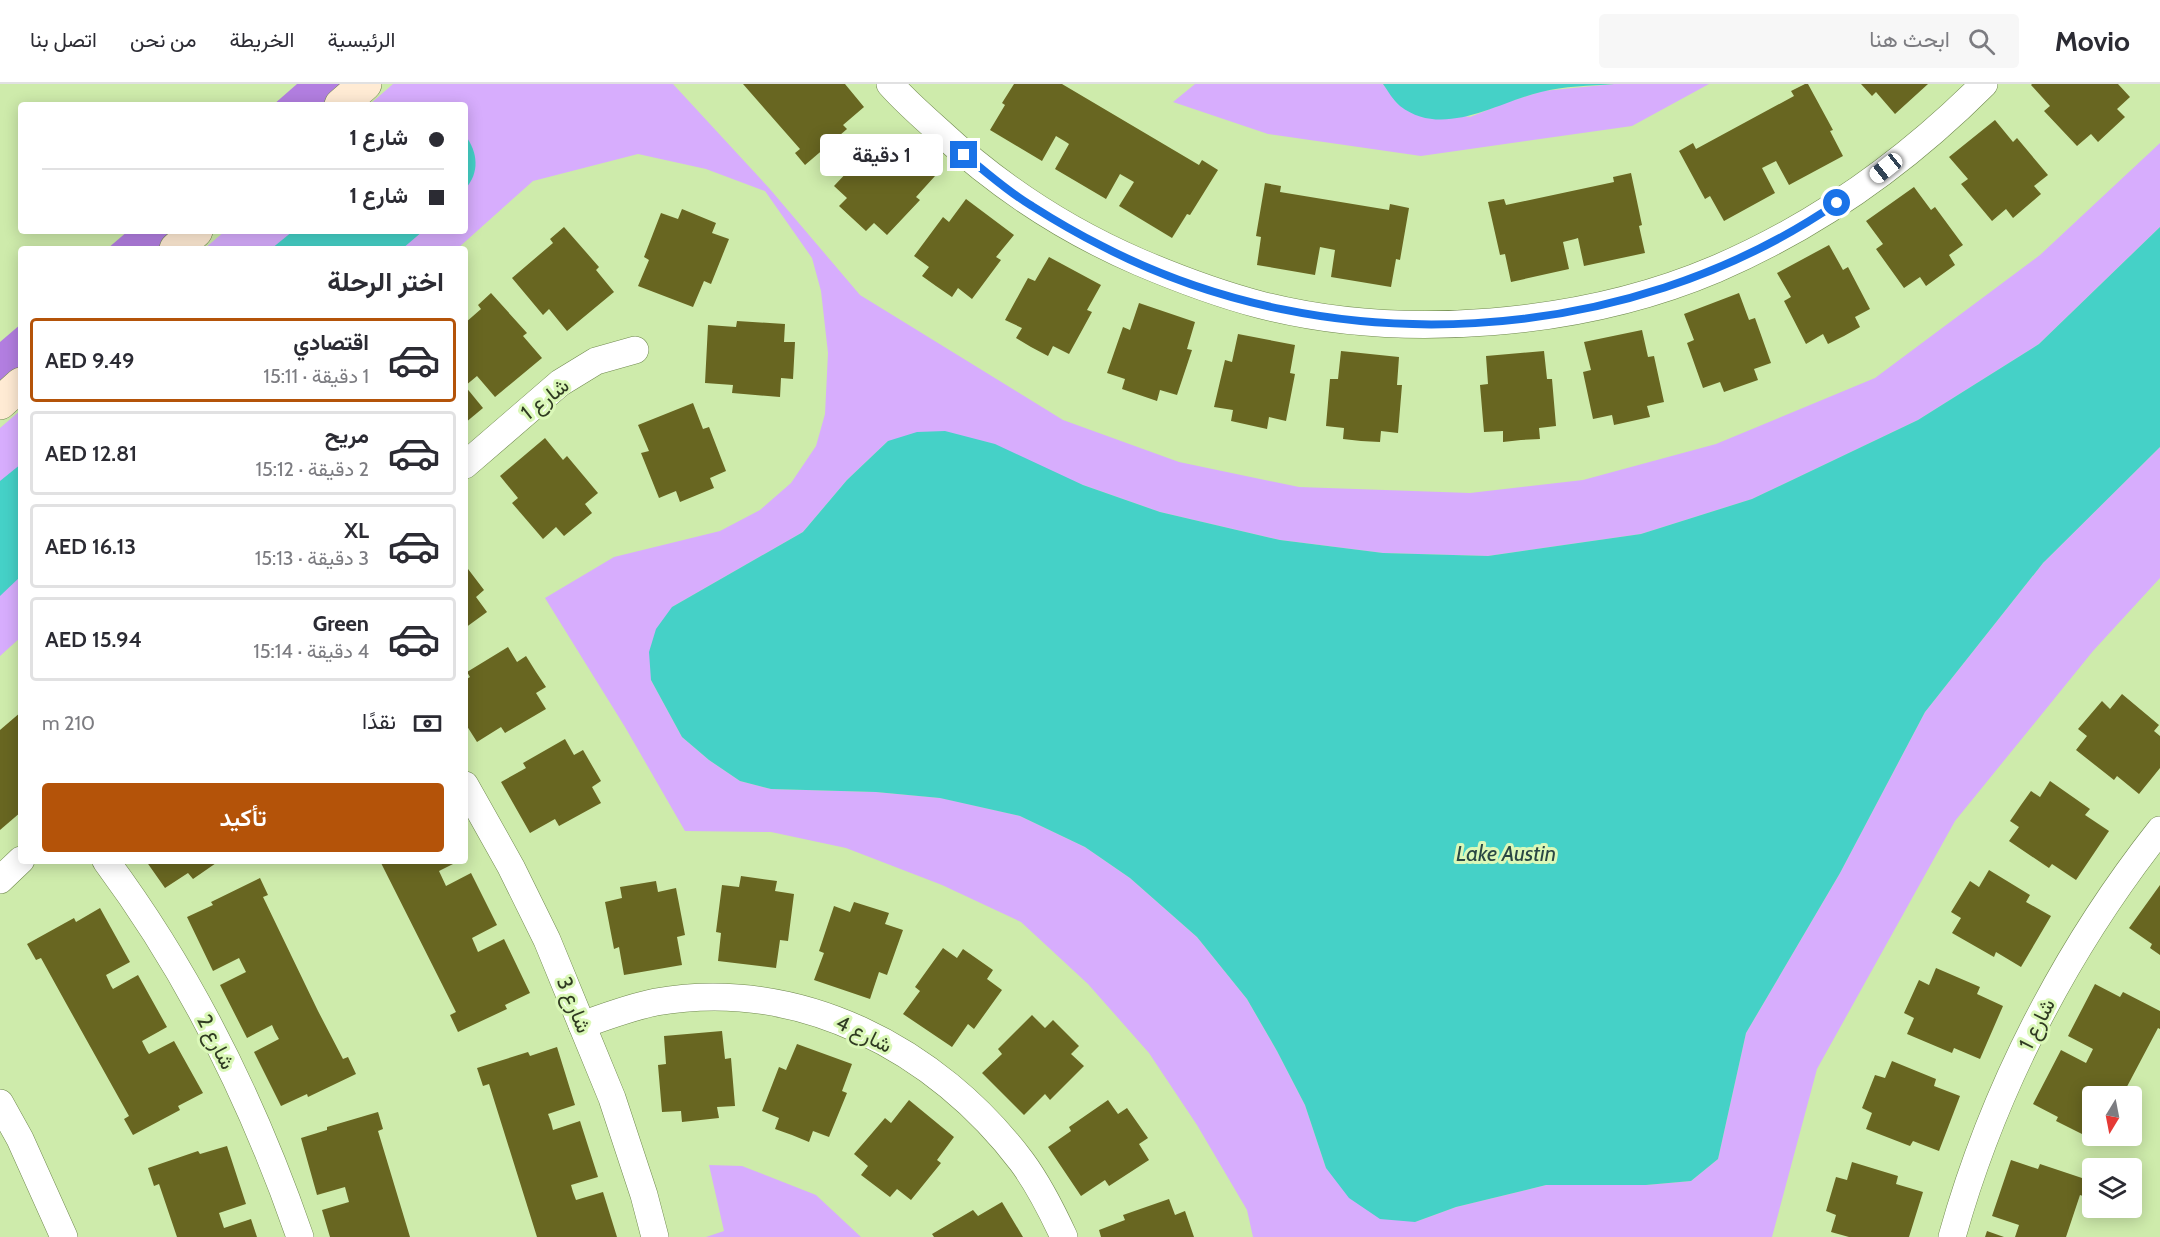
<!DOCTYPE html>
<html lang="ar">
<head>
<meta charset="utf-8">
<style>
	body { margin:0; font-family:Cabin,Vazirmatn,sans-serif; background:#f7f7f7; color:#2b2b33; direction:rtl; height:100vh; display:flex; flex-direction:column; font-size:22px; white-space:nowrap }
	* { box-sizing:border-box; margin:0 }
	p { font-size:20px; color:#7c7c81 }
	.icon { flex:none; width:33px; height:33px; fill:none; stroke:currentColor; stroke-width:2; stroke-linecap:round; stroke-linejoin:round }
	.map { position:relative; flex:1; overflow:hidden; direction:ltr }
	.sheet { position:absolute; left:18px; top:162px; width:450px; height:618px; display:flex; flex-direction:column; background:#fff; border-radius:6px; box-shadow:0 3px 15px #0003; direction:rtl }
	.sheet>* { flex:none }
	.guide { position:absolute; left:18px; top:18px; width:450px; height:132px; border-radius:6px; box-shadow:0 3px 15px #0003; direction:rtl; display:grid; align-content:center; height:132px; padding:0 24px; background:#fff }
	.needle { width:39px; rotate:190deg }
	.fabs { position:absolute; left:2082px; top:1002px; display:grid; gap:12px }
	.fabs a { display:grid; place-items:center; width:60px; height:60px; border-radius:6px; background:#fff; box-shadow:0 3px 15px #0003; font-size:30px }
	.end { position:absolute; width:27px; height:27px; margin:-14px; border:8px solid #1a73e8; background:#fff; box-shadow:0 0 0 3px #fff }
	.from { border-radius:50% }
	.bubble { position:absolute; height:42px; border-radius:6px; background:#fff; box-shadow:0 3px 15px #0003; font-size:20px; font-weight:600; line-height:42px; text-align:center; direction:rtl }
	.car { position:absolute; width:18px; height:36px; margin:-18px -9px; border-radius:8px; box-shadow:0 0 4px 2px #0007; background:linear-gradient(#fff 24%,#345 0 40%,#fff 0 76%,#345 0 86%,#fff 0) }
	.guide b { display:flex; align-items:center; gap:21px; height:57px; font-size:22px }
	.guide b+b { border-top:2px solid #e1e1e2 }
	.guide i { width:15px; height:15px; background:#2b2b33 }
	ul { padding:0; list-style:none }
	li { display:flex; align-items:center; gap:18px; height:84px; margin:0 12px 9px; padding:0 12px; border:3px solid #e1e1e2; border-radius:6px }
	li div { flex:1 }
	li b { display:block; font-size:22px }
	li em { font-style:normal; font-weight:600 }
	li.active { border-color:#b45309 }
	li>.icon { width:54px; height:54px; stroke-width:1.5 }
	h2 { padding:0 24px; font-size:27px; line-height:72px }
	.pay { display:flex; align-items:center; gap:15px; height:66px; padding:0 24px; font-size:22px }
	.pay p { margin-inline-start:auto }
	.primary-button { display:flex; gap:12px; margin-top:auto; padding:12px 24px }
	.primary-button a { flex:1; height:69px; border-radius:6px; background:#b45309; color:#fff; font-size:24px; font-weight:600; line-height:69px; text-align:center }
	header { display:flex; align-items:center; gap:36px; box-sizing:border-box; height:84px; padding:0 30px; background:#fff; border-bottom:2px solid #e1e1e2 }
	header strong { font-size:28px }
	nav { display:flex; gap:33px; margin-inline-start:auto; font-size:21px }
	.search { width:420px; height:54px; background:#f7f7f7; display:flex; align-items:center; gap:15px; box-sizing:border-box; padding:0 21px; border-radius:6px; color:#7c7c81; font-size:22px }
	.map>svg:first-child { display:block }
</style>
</head>
<body>
<header>
<strong>Movio</strong>
<div class="search"><svg class="icon" aria-label="search" viewBox="0 0 24 24"><circle cx="10" cy="10" r="6"/><path d="M15 15l6 6"/></svg>ابحث هنا</div>
<nav><a>الرئيسية</a><a>الخريطة</a><a>من نحن</a><a>اتصل بنا</a></nav>
</header>
<div class="map">
<svg width="2160" height="1153" viewBox="0 0 2160 1153">
	<rect width="100%" height="100%" fill="#ceebab"/>
	<g fill="#d7adfd">
		<polygon points="393,0 673,0 769,104 860,211 1063,336 1179,378 1299,403 1470,409 1583,396 1716,360 1875,294 2040,171 2160,59 2160,143 2039,260 1918,336 1752,415 1641,450 1488,472 1383,469 1280,456 1160,428 1083,401 888,357 847,396 803,448 672,523 651,596 682,653 709,676 740,697 771,705 876,708 941,714 1020,732 1085,763 1130,794 1197,853 1247,915 1277,967 1305,1021 1326,1084 1415,1138 1456,1123 1546,1101 1646,1101 1691,1097 1718,1075 1746,949 1840,789 1925,628 2043,479 2160,363 2160,494 2093,567 1955,737 1817,985 1772,1153 1253,1153 1247,1126 1197,1041 1149,969 1088,900 1021,838 942,801 846,764 771,748 685,747 625,643 545,514 614,473 720,447 760,426 791,399 816,362 825,330 828,269 821,207 812,174 765,107 706,85 638,70 533,97 457,165 204,165 225,147 465,147 465,21 369,21"/>
		<polygon points="1195,0 1383,0 1398,20 1470,33 1505,19 1543,7 1614,0 1709,0 1632,42 1421,72 1268,50 1173,18"/>
		<polygon points="21,326 21,553 0,572 0,344"/>
		<polygon points="709,1081 742,1082 816,1111 861,1153 706,1153 724,1147"/>
	</g>
	<g fill="#b27ee0">
		<polygon points="297,0 365,0 341,21 273,21"/>
		<polygon points="128,147 196,147 176,165 107,165"/>
		<polygon points="21,240 21,300 0,319 0,258"/>
	</g>
	<g fill="#45d1c7">
		<path d="M 1383,0 L 1614,0 C 1590,2 1564,2 1541,8 C 1496,19 1443,55 1400,22 C 1393,16 1388,7 1383,0 Z"/>
		<path d="M 465,51 C 478,68 480,89 465,105 Z"/>
		<polygon points="2160,143 2160,363 2043,479 1925,628 1840,789 1746,949 1718,1075 1691,1097 1646,1101 1546,1101 1456,1123 1415,1138 1380,1135 1349,1114 1326,1084 1305,1021 1277,967 1247,915 1197,853 1130,794 1085,763 1020,732 940,714 876,708 771,705 740,697 709,676 682,653 651,596 649,568 656,545 672,523 803,448 847,396 888,357 917,348 945,347 995,360 1083,401 1160,428 1280,456 1383,469 1488,472 1641,450 1752,415 1918,336 2039,260"/>
		<polygon points="293,147 423,147 402,165 271,165"/>
		<polygon points="21,380 21,492 0,512 0,397"/>
	</g>
	<g fill="#686621">
		<polygon points="743,0 845,0 864,23 843,41 847,45 805,81 795,69 800,65"/>
		<polygon points="1014,0 1062,0 1199,81 1202,76 1218,86 1190,131 1187,130 1172,154 1119,122 1134,98 1120,90 1106,115 1055,85 1069,60 1066,58 1056,52 1042,77 990,46 1005,21 1002,19"/>
		<polygon points="1805,0 1808,0 1833,46 1830,47 1843,72 1789,101 1776,77 1762,84 1775,109 1724,137 1710,112 1705,115 1679,67 1693,59 1696,65 1794,12 1791,7"/>
		<polygon points="1861,0 1928,0 1895,30 1876,8 1872,12"/>
		<polygon points="2032,0 2118,0 2130,13 2117,25 2125,33 2098,58 2091,50 2077,62 2044,27 2050,22 2031,1"/>
		<polygon points="1995,36 2013,58 2017,54 2048,91 2034,102 2041,110 2013,134 2006,125 1992,137 1961,100 1968,95 1949,73"/>
		<polygon points="892,52 935,92 916,113 920,116 887,151 874,139 866,147 839,122 847,114 834,102 867,67 873,73"/>
		<polygon points="1631,89 1642,141 1639,142 1645,169 1584,182 1578,154 1575,155 1563,158 1569,185 1511,198 1505,170 1500,171 1488,118 1504,115 1506,121 1614,98 1613,93"/>
		<polygon points="1265,99 1281,102 1280,108 1389,126 1390,120 1409,124 1400,176 1396,175 1391,203 1331,193 1335,166 1320,163 1315,191 1257,181 1261,153 1256,152"/>
		<polygon points="1914,103 1931,126 1935,123 1963,161 1949,171 1955,181 1926,202 1920,193 1904,204 1876,165 1883,160 1866,137"/>
		<polygon points="966,115 1014,151 996,173 1001,176 972,215 958,204 952,213 936,202 922,192 929,183 914,172 943,133 949,138"/>
		<polygon points="682,125 716,139 712,149 729,155 711,200 704,197 693,223 638,202 649,176 644,173 661,129 678,135"/>
		<polygon points="564,143 599,183 596,186 614,208 567,247 549,225 543,231 512,194 553,159 550,155"/>
		<polygon points="1829,161 1843,186 1848,183 1870,225 1855,233 1860,243 1844,252 1828,260 1823,250 1806,260 1784,217 1791,213 1777,189"/>
		<polygon points="1049,173 1101,201 1087,226 1092,228 1069,270 1053,262 1048,272 1031,263 1016,254 1022,244 1005,236 1028,194 1035,197"/>
		<polygon points="491,209 527,249 523,252 542,274 495,313 477,292 465,302 465,239 481,225 478,221"/>
		<polygon points="1739,209 1749,236 1755,234 1771,279 1754,285 1758,296 1724,308 1720,298 1703,304 1687,259 1694,256 1684,230"/>
		<polygon points="1139,219 1195,238 1187,265 1192,266 1177,311 1160,306 1157,317 1122,305 1125,295 1107,289 1123,243 1130,246"/>
		<polygon points="737,237 785,240 784,258 795,258 793,295 781,294 780,313 732,309 733,301 705,299 708,241 736,243"/>
		<polygon points="1642,246 1648,273 1654,272 1664,318 1647,322 1650,333 1614,341 1612,331 1593,335 1583,288 1591,286 1584,258"/>
		<polygon points="1238,250 1295,261 1290,289 1295,290 1286,337 1269,333 1267,345 1231,337 1233,326 1214,323 1225,276 1232,278"/>
		<polygon points="1341,267 1399,273 1397,301 1402,301 1398,349 1381,347 1380,358 1361,357 1343,355 1344,344 1326,342 1330,295 1338,295"/>
		<polygon points="1544,267 1547,295 1552,295 1556,342 1539,344 1540,355 1521,356 1503,358 1503,347 1484,348 1480,301 1488,300 1486,272"/>
		<polygon points="465,302 483,324 465,339"/>
		<polygon points="693,319 703,345 709,343 726,387 710,394 714,404 680,418 676,407 659,414 641,369 649,367 638,341"/>
		<polygon points="545,354 563,376 567,372 598,409 585,420 592,429 564,452 556,443 543,455 512,419 518,414 500,392"/>
		<polygon points="465,481 484,506 476,513 487,528 465,544"/>
		<polygon points="508,563 517,578 526,572 536,588 546,603 536,609 546,625 505,649 501,643 477,658 465,639 465,596 470,593 467,588"/>
		<polygon points="2122,610 2159,641 2154,647 2160,652 2160,684 2139,710 2117,692 2114,696 2076,666 2087,652 2078,645 2102,617 2110,625"/>
		<polygon points="21,628 21,728 0,746 0,646"/>
		<polygon points="565,655 574,671 583,666 601,697 592,703 601,719 559,742 555,735 530,749 501,698 526,684 523,679"/>
		<polygon points="2050,697 2090,725 2085,731 2109,747 2076,796 2052,780 2049,784 2009,757 2019,743 2010,737 2021,721 2031,707 2040,713"/>
		<polygon points="146,777 219,777 193,795 188,789 165,804"/>
		<polygon points="380,777 459,777 439,787 446,802 471,789 497,841 472,854 478,868 504,855 530,909 505,921 507,925 458,948 450,931 456,928"/>
		<polygon points="1989,786 2030,811 2026,818 2051,832 2021,883 1996,868 1994,873 1952,849 1961,834 1951,828 1970,797 1979,803"/>
		<polygon points="741,792 777,797 775,807 794,810 788,857 780,856 776,884 718,877 721,849 716,848 722,801 739,803"/>
		<polygon points="260,794 268,811 263,813 318,927 343,975 348,973 356,990 308,1013 307,1010 281,1022 254,968 279,955 275,948 272,941 247,954 220,901 246,888 239,874 213,887 187,833 213,821 211,818"/>
		<polygon points="656,797 658,808 676,804 685,851 677,853 682,881 624,891 619,863 614,865 605,818 622,814 620,803"/>
		<polygon points="2160,801 2160,871 2150,864 2152,860 2129,844"/>
		<polygon points="854,818 889,829 885,840 903,846 887,891 879,888 870,915 814,896 824,869 819,867 834,822 850,828"/>
		<polygon points="100,824 130,878 106,891 111,902 113,905 138,891 167,943 142,957 147,967 149,970 174,957 203,1009 178,1022 180,1026 133,1051 124,1035 129,1032 67,921 41,874 36,876 27,860 74,834 76,838"/>
		<polygon points="943,864 957,874 963,865 993,886 987,895 1002,906 974,945 968,940 952,963 903,930 920,907 915,903"/>
		<polygon points="1936,884 1980,903 1977,910 2003,922 1980,975 1954,964 1952,969 1907,950 1914,934 1904,929 1919,896 1929,901"/>
		<polygon points="2095,900 2120,913 2123,908 2160,927 2160,945 2158,944 2122,1012 2092,1012 2092,1052 2109,1052 2104,1061 2056,1037 2058,1033 2033,1020 2061,966 2086,979 2093,965 2068,952"/>
		<polygon points="1032,931 1045,944 1053,936 1079,962 1071,970 1084,982 1050,1016 1045,1010 1024,1031 982,989 1002,970 998,965"/>
		<polygon points="722,947 725,975 731,974 735,1022 717,1023 719,1034 682,1038 681,1027 662,1028 658,981 666,980 664,952"/>
		<polygon points="797,960 852,980 842,1007 847,1009 829,1053 813,1047 809,1058 792,1051 775,1045 779,1034 762,1027 779,983 786,986"/>
		<polygon points="557,963 575,1021 548,1030 551,1038 553,1046 580,1037 598,1093 571,1101 573,1108 576,1116 603,1108 617,1153 537,1153 489,1000 483,1002 477,984 528,968 530,972"/>
		<polygon points="1892,977 1936,995 1934,1002 1960,1012 1939,1067 1913,1057 1910,1062 1866,1045 1872,1029 1862,1024 1875,991 1885,994"/>
		<polygon points="909,1016 954,1053 937,1076 941,1079 911,1116 897,1105 890,1113 861,1091 868,1082 854,1070 885,1034 891,1039"/>
		<polygon points="1108,1016 1118,1030 1127,1024 1148,1054 1139,1060 1149,1076 1109,1102 1105,1096 1081,1112 1048,1063 1071,1047 1069,1043"/>
		<polygon points="378,1028 383,1045 378,1047 410,1153 330,1153 322,1126 349,1118 345,1103 317,1111 301,1054 327,1046 327,1043"/>
		<polygon points="227,1062 246,1120 219,1129 224,1144 251,1135 257,1153 177,1153 159,1100 154,1102 148,1084 198,1067 200,1070"/>
		<polygon points="2011,1076 2038,1085 2040,1080 2091,1097 2086,1113 2080,1111 2066,1153 2015,1153 2019,1141 1992,1132"/>
		<polygon points="1852,1078 1898,1092 1896,1100 1923,1108 1909,1153 1849,1153 1831,1148 1836,1131 1826,1127 1836,1093 1847,1096"/>
		<polygon points="1169,1115 1175,1131 1185,1127 1194,1153 1101,1153 1099,1146 1125,1136 1123,1131"/>
		<polygon points="1002,1118 1023,1153 934,1153 932,1150 973,1126 978,1132"/>
		<polygon points="1987,1147 2004,1153 1985,1153"/>
	</g>
	<g fill="none" stroke-linecap="round" stroke-linejoin="round">
		<g stroke="#70894e" stroke-width="28">
			<g id="street">
				<path d="M 890,0 C 905,17 922,32 939,47 C 998,102 1065,146 1139,178 C 1179,195 1219,210 1261,221 C 1402,257 1582,242 1716,185 C 1816,142 1907,77 1984,0"/>
				<polyline points="465,381 560,299 596,277 635,266"/>
				<polyline points="465,701 511,783 547,856 612,1014 644,1111 655,1153"/>
				<path d="M 106,777 C 190,890 254,1020 300,1153"/>
				<polyline points="0,796 21,776"/>
				<path d="M 582,941 C 607,932 631,923 656,918 C 799,893 937,965 1022,1078 C 1039,1101 1052,1127 1064,1153"/>
				<polyline points="0,1019 20,1055 64,1153"/>
				<path d="M 1952,1153 C 1993,1006 2066,865 2160,746"/>
			</g>
		</g>
		<g stroke="#70894e" stroke-width="34">
			<g id="secondary">
				<polyline points="341,21 365,0"/>
				<polyline points="176,165 196,147"/>
				<polyline points="0,319 21,300"/>
			</g>
		</g>
		<use href="#street" stroke="#fff" stroke-width="27"/>
		<use href="#secondary" stroke="#ffebd4" stroke-width="33"/>
	</g>
	<g fill="none" stroke-linecap="round" stroke-linejoin="round">
		<path stroke="#1a73e8" stroke-width="8" d="M 964,71 C 987,88 1008,108 1032,122 C 1054,136 1078,150 1102,162 C 1329,280 1625,264 1837,119"/>
	</g>
	<g text-anchor="middle" stroke-width="6" stroke-linejoin="round" paint-order="stroke">
		<g font-size="21" fill="#303b22" stroke="#dbf8b8">
			<text transform="translate(545 315) rotate(-38)" y="7">شارع 1</text>
			<text transform="translate(574 921) rotate(68)" y="7">شارع 3</text>
			<text transform="translate(2037 940) rotate(-63)" y="7">شارع 1</text>
			<text transform="translate(864 950) rotate(26)" y="7">شارع 4</text>
			<text transform="translate(216 958) rotate(63)" y="7">شارع 2</text>
		</g>
		<g font-size="22" font-style="italic" fill="#294744" stroke="#dbf8b8">
			<text x="1506" y="777">Lake Austin</text>
		</g>
	</g>
</svg>
<div class="fabs">
<a><svg class="needle" viewBox="-14 -14 28 28"><path d="M0-13l5 13h-10z" fill="#e53935"/><path d="M0 13l5-13h-10z" fill="#7c7c81"/></svg></a>
<a><svg class="icon" aria-label="layers" viewBox="0 0 24 24"><path d="M12 4l9 5-9 5-9-5zM3 14l9 5 9-5"/></svg></a>
</div>
<i class="end from" style="left:1837px;top:119px"></i>
<i class="end" style="left:964px;top:71px"></i>
<div class="bubble" style="left:820px;top:50px;width:123px">1 دقيقة</div>
<i class="car" style="left:1886px;top:84px;rotate:231deg"></i>
<div class="guide">
<b><i class="from"></i>شارع 1</b>
<b><i></i>شارع 1</b>
</div>
<section class="sheet">
<h2>اختر الرحلة</h2>
<ul>
<li class="active"><svg class="icon" aria-label="car" viewBox="0 0 24 24"><path d="M5 17H2v-5l4-1 3-4h7l3 4 3 1v5h-3M9 17h6M6 11h13"/><circle cx="7" cy="17" r="2"/><circle cx="17" cy="17" r="2"/></svg><div><b>اقتصادي</b><p>1 دقيقة · 15:11</p></div><em>AED 9.49</em></li>
<li><svg class="icon" aria-label="car" viewBox="0 0 24 24"><path d="M5 17H2v-5l4-1 3-4h7l3 4 3 1v5h-3M9 17h6M6 11h13"/><circle cx="7" cy="17" r="2"/><circle cx="17" cy="17" r="2"/></svg><div><b>مريح</b><p>2 دقيقة · 15:12</p></div><em>AED 12.81</em></li>
<li><svg class="icon" aria-label="car" viewBox="0 0 24 24"><path d="M5 17H2v-5l4-1 3-4h7l3 4 3 1v5h-3M9 17h6M6 11h13"/><circle cx="7" cy="17" r="2"/><circle cx="17" cy="17" r="2"/></svg><div><b>XL</b><p>3 دقيقة · 15:13</p></div><em>AED 16.13</em></li>
<li><svg class="icon" aria-label="car" viewBox="0 0 24 24"><path d="M5 17H2v-5l4-1 3-4h7l3 4 3 1v5h-3M9 17h6M6 11h13"/><circle cx="7" cy="17" r="2"/><circle cx="17" cy="17" r="2"/></svg><div><b>Green</b><p>4 دقيقة · 15:14</p></div><em>AED 15.94</em></li>
</ul>
<div class="pay"><svg class="icon" aria-label="cash" viewBox="0 0 24 24"><path d="M3 7h18v10H3z"/><circle cx="12" cy="12" r="2"/></svg>نقدًا<p>210 m</p></div>
<div class="primary-button"><a>تأكيد</a></div>
</section>
</div>
</body>
</html>
